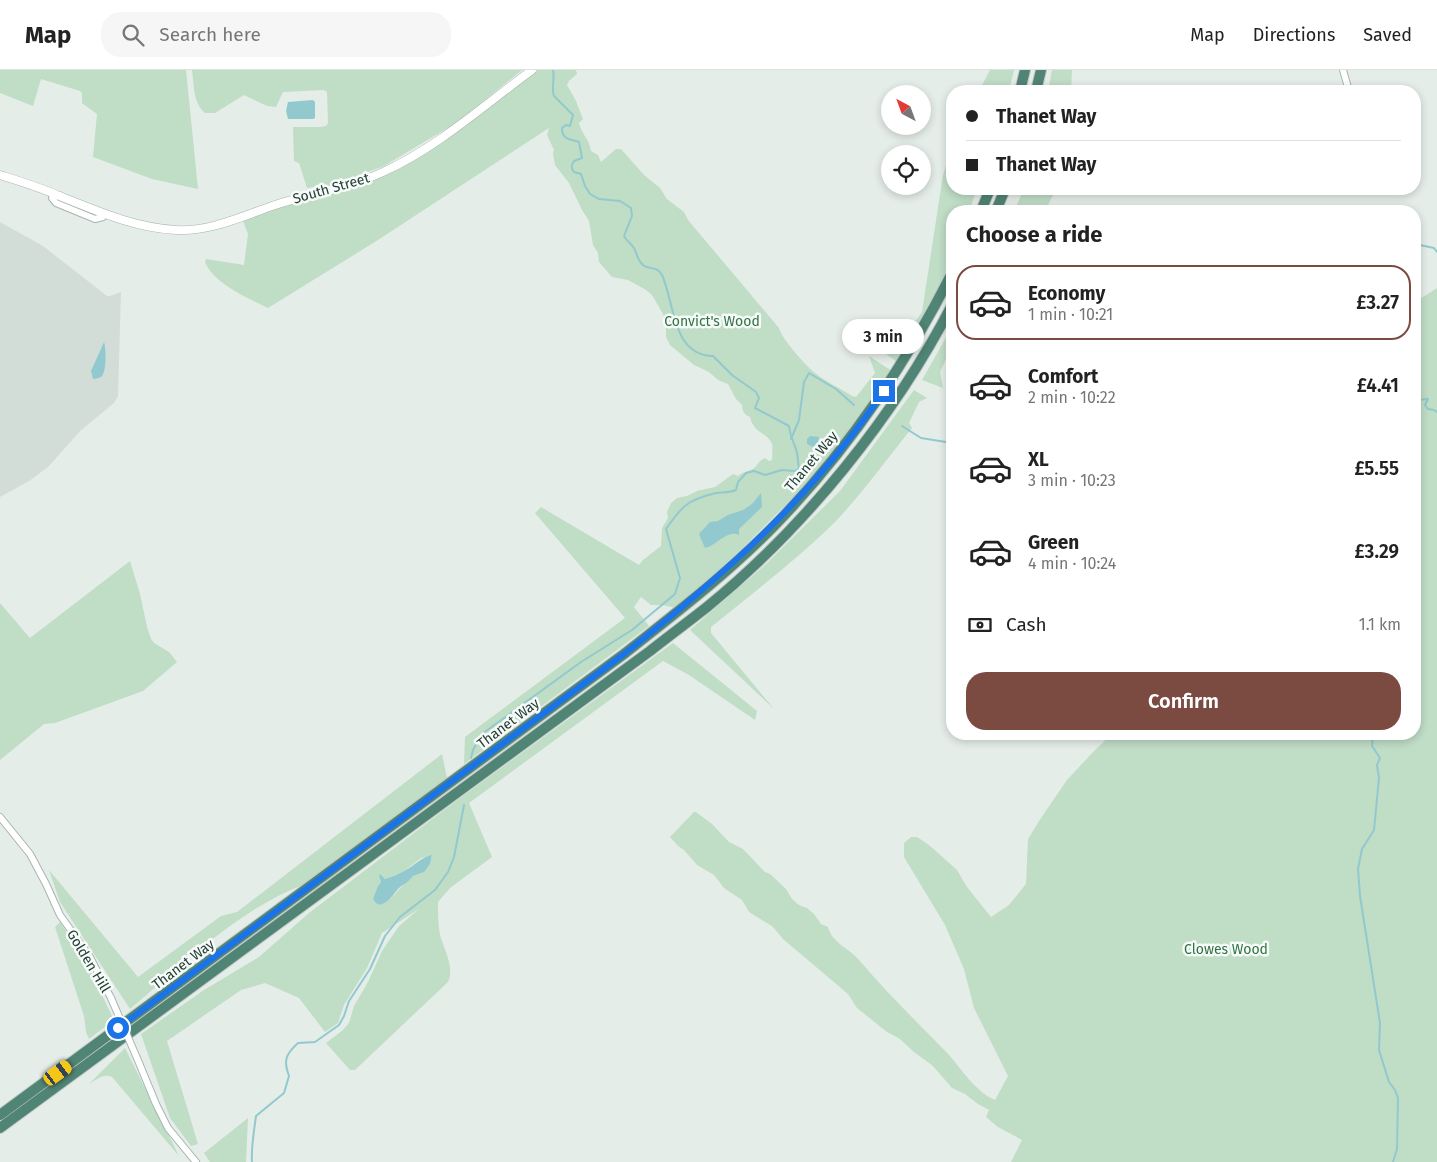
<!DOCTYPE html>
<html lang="en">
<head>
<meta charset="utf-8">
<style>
	body { margin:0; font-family:"Fira Sans",sans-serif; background:#f6f6f6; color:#222; height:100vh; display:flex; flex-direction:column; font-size:19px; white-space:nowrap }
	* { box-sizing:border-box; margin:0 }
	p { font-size:16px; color:#767676 }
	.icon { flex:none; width:28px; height:28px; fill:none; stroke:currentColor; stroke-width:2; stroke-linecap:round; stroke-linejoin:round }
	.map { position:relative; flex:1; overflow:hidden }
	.sheet { position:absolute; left:946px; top:135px; width:475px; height:535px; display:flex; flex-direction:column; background:#fff; border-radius:20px; box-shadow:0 2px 8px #0003 }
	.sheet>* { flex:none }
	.top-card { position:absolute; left:946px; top:15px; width:475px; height:110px; border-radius:20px; box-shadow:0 2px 8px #0003; display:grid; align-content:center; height:110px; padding:0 20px; background:#fff }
	.needle { width:32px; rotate:319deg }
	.tools { position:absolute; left:881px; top:15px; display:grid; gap:10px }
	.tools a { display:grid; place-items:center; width:50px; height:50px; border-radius:50%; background:#fff; box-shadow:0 2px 8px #0003; font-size:25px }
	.end { position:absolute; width:22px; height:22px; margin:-11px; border:6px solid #1a73e8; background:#fff; box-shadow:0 0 0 2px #fff }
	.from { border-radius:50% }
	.bubble { position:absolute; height:35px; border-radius:18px; background:#fff; box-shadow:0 2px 8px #0003; font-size:16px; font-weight:600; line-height:35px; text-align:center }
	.car { position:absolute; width:15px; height:30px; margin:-15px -8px; border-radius:6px; box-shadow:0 0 4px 1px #0007; background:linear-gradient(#f5c518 24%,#345 0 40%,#f5c518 0 76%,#345 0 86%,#f5c518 0) }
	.top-card b { display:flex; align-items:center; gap:18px; height:48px; font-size:19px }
	.top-card b+b { border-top:1px solid #e0e0e0 }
	.top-card i { width:12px; height:12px; background:#222 }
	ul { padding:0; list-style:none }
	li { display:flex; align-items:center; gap:15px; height:75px; margin:0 10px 8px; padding:0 10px; border:2px solid transparent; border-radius:20px }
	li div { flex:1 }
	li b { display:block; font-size:19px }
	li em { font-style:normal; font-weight:600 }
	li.active { border-color:#7b4b42 }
	li>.icon { width:45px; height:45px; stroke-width:1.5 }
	h2 { padding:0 20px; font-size:22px; line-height:60px }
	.pay { display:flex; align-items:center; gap:12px; height:55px; padding:0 20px; font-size:19px }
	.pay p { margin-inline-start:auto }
	.primary-button { display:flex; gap:10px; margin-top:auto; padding:10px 20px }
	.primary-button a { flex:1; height:58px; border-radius:20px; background:#7b4b42; color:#fff; font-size:20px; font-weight:600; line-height:58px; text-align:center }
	header { display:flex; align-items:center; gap:30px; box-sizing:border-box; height:70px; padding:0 25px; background:#fff; border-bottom:1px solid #e0e0e0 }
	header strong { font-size:24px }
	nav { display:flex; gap:28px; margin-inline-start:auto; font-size:18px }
	.search { width:350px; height:45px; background:#f6f6f6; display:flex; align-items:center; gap:12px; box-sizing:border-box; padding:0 18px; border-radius:20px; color:#767676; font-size:19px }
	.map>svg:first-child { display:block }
</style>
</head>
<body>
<header>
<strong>Map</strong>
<div class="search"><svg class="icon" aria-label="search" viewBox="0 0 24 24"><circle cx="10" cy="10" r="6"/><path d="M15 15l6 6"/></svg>Search here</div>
<nav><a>Map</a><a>Directions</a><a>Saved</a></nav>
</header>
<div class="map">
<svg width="1437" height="1092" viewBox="0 0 1437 1092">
	<rect width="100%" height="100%" fill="#e5ede9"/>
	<polygon fill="#d3ddd8" points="0,152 43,176 107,226 110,226 121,222 118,326 114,333 80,361 48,397 29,411 0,427"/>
	<g fill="#c0ddc6" fill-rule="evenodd">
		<polygon points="0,0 186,0 198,119 152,109 93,87 97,44 82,33 82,23 80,21 41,9 33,36 0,23"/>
		<path d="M 192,0 L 522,0 L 456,53 L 384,96 L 335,114 L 307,118 L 299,93 L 294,91 L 293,57 L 321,57 L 326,56 L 328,53 L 327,22 L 324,20 L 283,22 L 276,37 L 267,36 L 244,25 L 215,43 L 205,43 C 193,33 194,15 192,0 Z"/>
		<path d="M 538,0 L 576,0 L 577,4 L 569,11 L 567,15 L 576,31 L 583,49 L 579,53 C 583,67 589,68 591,81 L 598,85 L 601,92 L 616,79 L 621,79 L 644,105 L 660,118 L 667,129 L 684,142 L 688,150 L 779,258 C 781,268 806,296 815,303 C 826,312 840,318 852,326 L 856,327 L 875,303 L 869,286 L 892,301 L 868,336 L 823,395 L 803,417 L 720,501 L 676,538 L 662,535 L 651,535 L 641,527 L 634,537 L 649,556 L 464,694 L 465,667 L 625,548 L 535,443 L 541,437 L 639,495 L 643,490 L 661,476 L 662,458 L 668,448 L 667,442 L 671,433 L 677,428 L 687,426 L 697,421 L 715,417 L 733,404 L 738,406 C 742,402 747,402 753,399 C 758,395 759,390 765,388 L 769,391 L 772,390 C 772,386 773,378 772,374 C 767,362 754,364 750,347 L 746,345 L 743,341 L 742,335 L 736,329 L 728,314 L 718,310 L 709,302 L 694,295 L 670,275 L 666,267 L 666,252 L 663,244 L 652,225 L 646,220 L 628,210 L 612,207 L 599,192 L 598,183 L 593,175 L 589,151 L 582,140 L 569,113 L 555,95 L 553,84 L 554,80 L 547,65 L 549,58 L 378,170 L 268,238 C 248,228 214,214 205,192 L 206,189 L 244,195 L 248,164 L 242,148 L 257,143 L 258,146 L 262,144 L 262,141 L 395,98 Z"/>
		<polygon points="990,0 1014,0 1009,21 979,21"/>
		<polygon points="1052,0 1072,0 1071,21 1048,21"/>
		<polygon points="952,76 952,119 977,119 969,141 952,141 952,186 930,239 896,291 870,273 897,274 900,273 922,242 943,105"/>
		<polygon points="1024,119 1056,119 1045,141 1014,141"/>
		<path d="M 1437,218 L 1437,1092 L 1011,1092 L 1022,1070 L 998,1057 L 986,1047 L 989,1040 L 978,1034 L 965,1024 L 952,1018 L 933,996 L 914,982 L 900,969 L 887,962 L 857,938 L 848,924 L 783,869 L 772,856 L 749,842 L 742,830 L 724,818 L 714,805 L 697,795 L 684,780 L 678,776 L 670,767 L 694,742 L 696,742 L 712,754 L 729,772 L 743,779 L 765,802 L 770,804 L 786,819 L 792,829 L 799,835 L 807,838 L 814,844 L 821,854 L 828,857 C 832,873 849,878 859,890 C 887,923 918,953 949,985 C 963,1001 975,1021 995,1030 L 1008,1006 L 974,938 L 964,899 L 945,855 L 904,787 L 904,773 L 911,767 L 917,767 L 929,775 L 957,800 L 967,817 L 991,847 L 1009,835 L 1026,814 L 1028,769 L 1039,751 L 1067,710 L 1095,680 L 1112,664 L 1415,664 L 1415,232 Z"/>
		<polygon points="952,257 952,276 940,302 943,318 922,310"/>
		<path d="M 914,320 L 927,328 L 919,332 L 909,353 L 912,358 C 887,389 864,421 837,450 C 798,489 754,522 711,557 L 711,563 L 774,639 L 690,560 L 765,495 L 840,421 Z"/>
		<polygon points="130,491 140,524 147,557 151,569 154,573 169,582 177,592 143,621 55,653 44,654 0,690 0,533 30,568"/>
		<path d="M 673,573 L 757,641 L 755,650 L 689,605 L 663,591 L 469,733 L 492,787 L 450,818 L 438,832 C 438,843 438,854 440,865 C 444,879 455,898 448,912 L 355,1000 L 350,1000 L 326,973 L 343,960 L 349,953 L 354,936 L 368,912 L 382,881 L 399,856 L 419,839 L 382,863 L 367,898 L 344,935 L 338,953 L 325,962 L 299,928 L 265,913 L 241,920 L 167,971 L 198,1074 L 191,1076 L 170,1048 L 141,964 L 204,920 L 259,887 L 309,843 L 456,731 ZM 432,786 L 430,794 L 422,803 C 404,805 397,829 380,835 L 373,829 L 381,812 L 379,806 L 380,805 L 385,809 L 404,801 L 421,788 Z"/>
		<path d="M 442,684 L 447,708 L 305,814 C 239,839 184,894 130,939 L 60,832 L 49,800 L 138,907 L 221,846 L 237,842 Z"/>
		<polygon points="60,852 86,892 114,950 89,969 86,962 84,946 55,857"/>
		<path d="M 125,978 L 179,1086 L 112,1007 C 104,1003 96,1010 89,1014 Z"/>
		<polygon points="248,1048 246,1092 210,1092 204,1083"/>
	</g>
	<g fill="#92c9ce">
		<polygon points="313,30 315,32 315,48 313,49 288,49 286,41 288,32"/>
		<path d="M 104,272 C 106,278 107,302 101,307 C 99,308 95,309 93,309 L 91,301 Z"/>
		<polygon points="810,366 819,367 818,372 813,377 807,374 807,369"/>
		<path d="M 761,423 L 762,437 L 739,459 L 739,465 C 727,459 716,476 705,478 L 699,464 L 710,452 L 718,451 L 728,445 L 743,440 L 752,434 Z"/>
		<path d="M 432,785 L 430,794 L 424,802 L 413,806 C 407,814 404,813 398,819 C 392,826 389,832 380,835 L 376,833 L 373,829 L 378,816 L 381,812 L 379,806 L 380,804 L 385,809 C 391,807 398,804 404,801 C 416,795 418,789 432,785 Z"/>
	</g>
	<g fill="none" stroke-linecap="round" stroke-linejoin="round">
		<g stroke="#92c9ce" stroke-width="2">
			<polyline points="1415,174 1434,178 1437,182"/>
			<polyline points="1415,317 1418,324 1416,327 1418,330 1428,329 1425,335 1428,339 1434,340 1437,342"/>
			<polyline points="902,356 921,368 952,373"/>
			<polyline points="791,369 799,350 804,312 809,303 836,319 854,335"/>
			<polyline points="1373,664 1372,676 1380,688 1377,695 1379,708 1374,760 1362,779 1358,799 1360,826 1380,953 1379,980 1389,1012 1395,1020 1398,1028 1397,1079 1393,1092"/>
			<path d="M 471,688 L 473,680 L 482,664 L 581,592 L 632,560 L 675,524 L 680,508 L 666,459 C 682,436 687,430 716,423 C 723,422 729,423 736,420 L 738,412 L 746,403 L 754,401 L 765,405 L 782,400 L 795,401 L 799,399 C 798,393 798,385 796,379 C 793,372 790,365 789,356 L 755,338 L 759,328 L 756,322 L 732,305 L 713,286 C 672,285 675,234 662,205 C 658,196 649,200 643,195 C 637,190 637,183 634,178 C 631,173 626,171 624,166 L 632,146 L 631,138 L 620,131 L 599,129 L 590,124 L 585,116 L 581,104 L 574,102 C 571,98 571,96 574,91 L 582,88 L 579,72 C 570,69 562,70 562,58 L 566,55 L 570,56 L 573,45 L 554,26 C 551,18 555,9 553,0"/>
			<path d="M 252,1092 C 251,1077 254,1061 256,1046 L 284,1023 L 289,1006 C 283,990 286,984 298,973 L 315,972 L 339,955 L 344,946 L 349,931 L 370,899 L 385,866 L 400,847 L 435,820 L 448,802 L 454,787 L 464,735"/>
		</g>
		<g stroke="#a8b5b0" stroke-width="8">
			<g id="minor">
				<polyline points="1343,0 1349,21"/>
				<polyline points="55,124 52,128 56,133 95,149 103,147 104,143"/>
				<polyline points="0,747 30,784 46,814 60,845 90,887 111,928"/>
				<polyline points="137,988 156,1034 168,1058 196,1092"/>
			</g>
		</g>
		<g stroke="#a8b5b0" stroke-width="9">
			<path id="tertiary" d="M 0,105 C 19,111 39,117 57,125 C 95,140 134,158 176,160 C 210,162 243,146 275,135 C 311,123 347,119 383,102 C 438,77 484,35 532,0"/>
		</g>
		<g stroke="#c2c9c7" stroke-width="12">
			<g id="trunk">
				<polyline points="1020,21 1025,0"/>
				<polyline points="1036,21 1041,0"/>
				<polyline points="981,141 990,119"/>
				<polyline points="996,141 1005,119"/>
				<path d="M 0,1045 L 624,584 C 676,543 728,503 774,456 C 846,382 905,296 952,203"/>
				<path d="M 0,1058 L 650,581 C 669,566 688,552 707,537 C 805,457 894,347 952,235"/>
			</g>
		</g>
		<use href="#minor" stroke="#fff" stroke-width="6"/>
		<use href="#tertiary" stroke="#fff" stroke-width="8"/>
		<use href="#trunk" stroke="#508474" stroke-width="10"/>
		<g stroke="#a8b5b0" stroke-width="8" stroke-linecap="butt">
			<polyline id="minor-bridge" points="111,928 137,988"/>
		</g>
		<use href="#minor-bridge" stroke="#fff" stroke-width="6"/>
	</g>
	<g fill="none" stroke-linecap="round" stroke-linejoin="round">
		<path stroke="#1a73e8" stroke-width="6" d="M 118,958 L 624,584 C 722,507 814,425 884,321"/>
	</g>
	<g text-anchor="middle" stroke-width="5" stroke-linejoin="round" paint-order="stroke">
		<g font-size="14" fill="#253e36" stroke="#f6faf8">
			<text transform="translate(331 118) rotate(-16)" y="5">South Street</text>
			<text transform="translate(811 391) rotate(-50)" y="5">Thanet Way</text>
			<text transform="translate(508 653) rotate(-37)" y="5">Thanet Way</text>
			<text transform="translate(89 891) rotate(59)" y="5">Golden Hill</text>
			<text transform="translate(183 894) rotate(-37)" y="5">Thanet Way</text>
		</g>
		<g font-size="14" fill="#327346" stroke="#f6faf8">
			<text x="712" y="256">Convict's Wood</text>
			<text x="1226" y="884">Clowes Wood</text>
		</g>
	</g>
</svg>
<div class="tools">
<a><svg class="needle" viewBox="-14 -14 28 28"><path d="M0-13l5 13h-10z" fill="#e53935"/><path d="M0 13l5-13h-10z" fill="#767676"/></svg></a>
<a><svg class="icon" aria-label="locate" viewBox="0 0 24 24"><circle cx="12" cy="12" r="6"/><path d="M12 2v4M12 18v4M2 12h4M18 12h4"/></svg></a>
</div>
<i class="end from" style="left:118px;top:958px"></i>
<i class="end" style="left:884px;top:321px"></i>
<div class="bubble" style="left:842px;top:249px;width:82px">3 min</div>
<i class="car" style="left:58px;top:1003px;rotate:54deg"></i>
<div class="top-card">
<b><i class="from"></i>Thanet Way</b>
<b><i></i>Thanet Way</b>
</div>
<section class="sheet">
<h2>Choose a ride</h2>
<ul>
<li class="active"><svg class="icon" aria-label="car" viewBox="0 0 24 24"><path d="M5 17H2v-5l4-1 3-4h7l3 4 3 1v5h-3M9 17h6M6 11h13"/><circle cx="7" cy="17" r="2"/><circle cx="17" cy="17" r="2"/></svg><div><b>Economy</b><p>1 min · 10:21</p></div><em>£3.27</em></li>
<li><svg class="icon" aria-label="car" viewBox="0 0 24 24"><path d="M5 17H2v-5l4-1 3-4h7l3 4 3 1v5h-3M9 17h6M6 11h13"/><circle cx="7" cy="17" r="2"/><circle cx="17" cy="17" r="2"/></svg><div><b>Comfort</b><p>2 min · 10:22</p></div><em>£4.41</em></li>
<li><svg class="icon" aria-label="car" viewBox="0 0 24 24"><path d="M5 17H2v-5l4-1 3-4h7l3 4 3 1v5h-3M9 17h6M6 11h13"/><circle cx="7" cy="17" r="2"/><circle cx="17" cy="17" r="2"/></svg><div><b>XL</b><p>3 min · 10:23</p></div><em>£5.55</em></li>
<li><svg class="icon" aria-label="car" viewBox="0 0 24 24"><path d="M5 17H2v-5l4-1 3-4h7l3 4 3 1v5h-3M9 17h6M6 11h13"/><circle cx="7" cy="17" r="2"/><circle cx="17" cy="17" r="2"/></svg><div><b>Green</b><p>4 min · 10:24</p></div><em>£3.29</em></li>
</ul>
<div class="pay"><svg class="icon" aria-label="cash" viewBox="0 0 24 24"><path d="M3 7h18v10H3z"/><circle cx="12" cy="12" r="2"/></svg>Cash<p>1.1 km</p></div>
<div class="primary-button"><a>Confirm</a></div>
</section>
</div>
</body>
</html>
